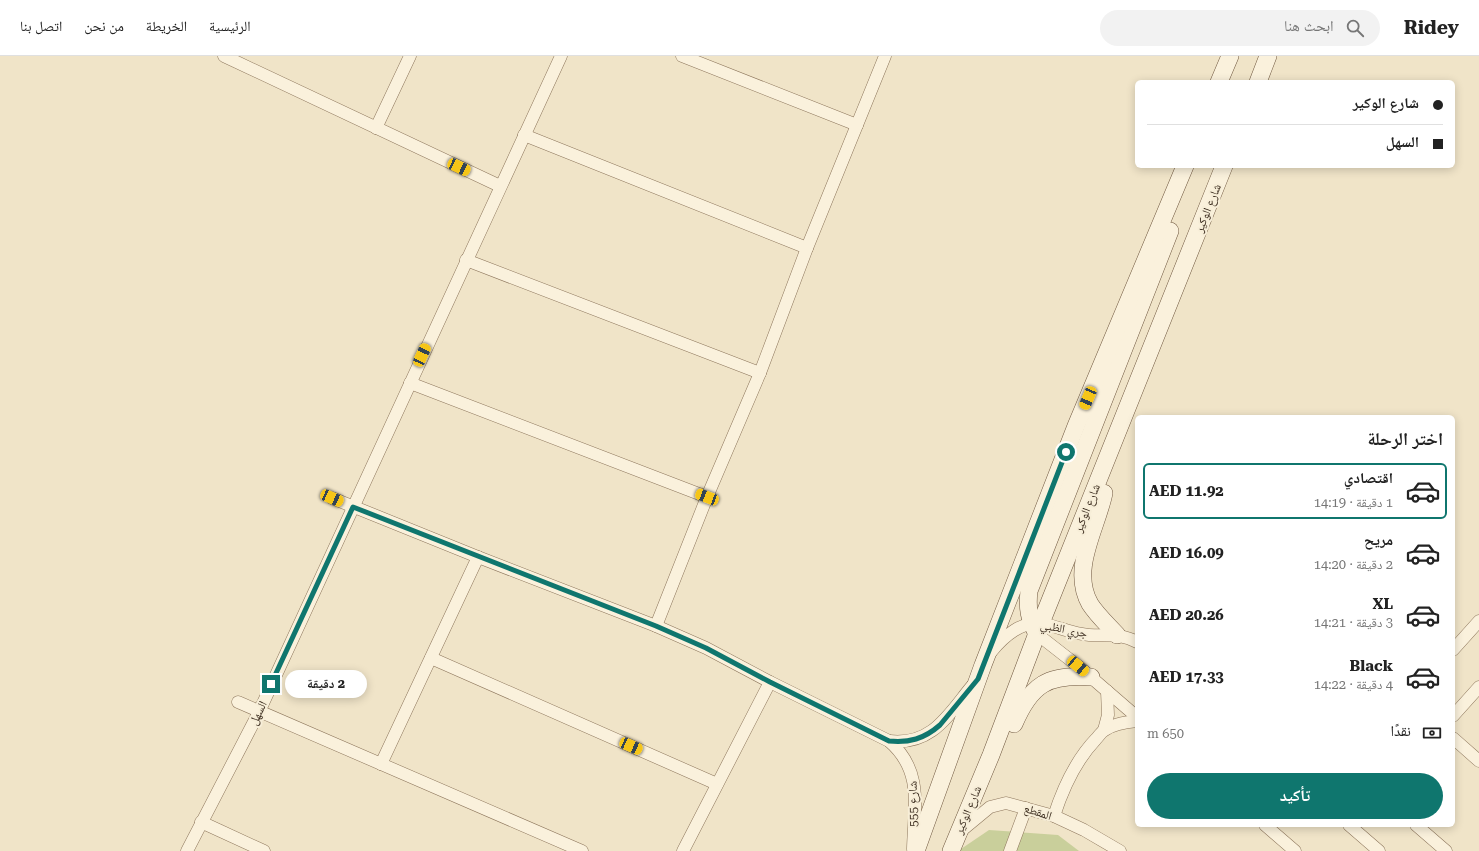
<!DOCTYPE html>
<html lang="ar">
<head>
<meta charset="utf-8">
<style>
	body { margin:0; font-family:"Roboto Serif","Noto Naskh Arabic",serif; background:#f2f2f2; color:#222; direction:rtl; height:100vh; display:flex; flex-direction:column; font-size:15px; white-space:nowrap }
	* { box-sizing:border-box; margin:0 }
	p { font-size:13px; color:#767676 }
	.icon { flex:none; width:22px; height:22px; fill:none; stroke:currentColor; stroke-width:2; stroke-linecap:round; stroke-linejoin:round }
	.map { position:relative; flex:1; overflow:hidden; direction:ltr }
	.drawer { position:absolute; left:1135px; top:359px; width:320px; height:412px; display:flex; flex-direction:column; background:#fff; border-radius:6px; box-shadow:0 2px 10px #0003; direction:rtl }
	.drawer>* { flex:none }
	.hud { position:absolute; left:1135px; top:24px; width:320px; height:88px; border-radius:6px; box-shadow:0 2px 10px #0003; direction:rtl; display:grid; align-content:center; height:88px; padding:0 12px; background:#fff }
	.end { position:absolute; width:18px; height:18px; margin:-9px; border:5px solid #0f766e; background:#fff; box-shadow:0 0 0 2px #fff }
	.from { border-radius:50% }
	.bubble { position:absolute; height:28px; border-radius:14px; background:#fff; box-shadow:0 2px 10px #0003; font-size:13px; font-weight:700; line-height:28px; text-align:center; direction:rtl }
	.car { position:absolute; width:12px; height:24px; margin:-12px -6px; border-radius:5px; box-shadow:0 0 3px 1px #0007; background:linear-gradient(#f5c518 24%,#345 0 40%,#f5c518 0 76%,#345 0 86%,#f5c518 0) }
	.hud b { display:flex; align-items:center; gap:14px; height:38px; font-size:15px }
	.hud b+b { border-top:1px solid #e0e0e0 }
	.hud i { width:10px; height:10px; background:#222 }
	ul { padding:0; list-style:none }
	li { display:flex; align-items:center; gap:12px; height:56px; margin:0 8px 6px; padding:0 4px; border:2px solid transparent; border-radius:6px }
	li div { flex:1 }
	li b { display:block; font-size:15px }
	li em { font-style:normal; font-weight:700 }
	li.on { border-color:#0f766e }
	li>.icon { width:36px; height:36px; stroke-width:1.5 }
	h2 { padding:0 12px; font-size:18px; line-height:48px }
	.pay { display:flex; align-items:center; gap:10px; height:44px; padding:0 12px; font-size:15px }
	.pay p { margin-inline-start:auto }
	.button { display:flex; gap:8px; margin-top:auto; padding:8px 12px }
	.button a { flex:1; height:46px; border-radius:24px; background:#0f766e; color:#fff; font-size:16px; font-weight:700; line-height:46px; text-align:center }
	header { display:flex; align-items:center; gap:24px; box-sizing:border-box; height:56px; padding:0 20px; background:#fff; border-bottom:1px solid #e0e0e0 }
	header strong { font-size:19px }
	nav { display:flex; gap:22px; margin-inline-start:auto; font-size:14px }
	.search { width:280px; height:36px; background:#f2f2f2; display:flex; align-items:center; gap:10px; box-sizing:border-box; padding:0 14px; border-radius:22px; color:#767676; font-size:15px }
	.map>svg:first-child { display:block }
</style>
</head>
<body>
<header>
<strong>Ridey</strong>
<div class="search"><svg class="icon" aria-label="search" viewBox="0 0 24 24"><circle cx="10" cy="10" r="6"/><path d="M15 15l6 6"/></svg>ابحث هنا</div>
<nav><a>الرئيسية</a><a>الخريطة</a><a>من نحن</a><a>اتصل بنا</a></nav>
</header>
<div class="map">
<svg width="1479" height="795" viewBox="0 0 1479 795">
	<rect width="100%" height="100%" fill="#f0e4c8"/>
	<polygon fill="#c9cf9b" points="989,774 1058,779 1079,795 958,795"/>
	<g fill="none" stroke-linecap="round" stroke-linejoin="round">
		<g stroke="#8d765c" stroke-width="13">
			<g id="minor">
				<polyline points="224,0 500,130"/>
				<polyline points="682,0 857,69"/>
				<polyline points="376,72 410,0"/>
				<polyline points="524,79 807,192"/>
				<polyline points="466,204 760,317"/>
				<polyline points="410,327 707,441"/>
				<path d="M 332,442 L 478,501 L 656,570 L 706,592 L 770,626 L 889,685 C 924,715 914,752 913,793"/>
				<polyline points="656,570 707,441 760,317 807,192 885,0"/>
				<polyline points="1037,578 1078,610 1137,661"/>
				<polyline points="1453,594 1479,565"/>
				<path d="M 991,596 C 1003,581 1023,563 1044,568 C 1059,571 1073,578 1089,579 C 1106,580 1121,577 1137,586"/>
				<polyline points="431,602 717,728"/>
				<polyline points="238,646 582,795"/>
				<polyline points="1453,660 1479,631"/>
				<polyline points="1104,674 1108,659 1107,635"/>
				<polyline points="1453,682 1479,705"/>
				<path d="M 889,685 C 932,690 948,659 972,630"/>
				<polyline points="381,708 478,501"/>
				<path d="M 1054,760 C 1063,732 1075,705 1096,683 C 1099,680 1101,676 1105,674 C 1113,668 1127,666 1137,665"/>
				<polyline points="201,766 264,795"/>
				<polyline points="1265,769 1295,795"/>
				<polyline points="1349,769 1379,795"/>
				<polyline points="1416,769 1446,795"/>
				<polyline points="961,775 990,751 1006,747 1054,760 1084,774 1120,795"/>
				<polyline points="187,795 259,656 561,0"/>
				<polyline points="683,795 770,626"/>
				<polyline points="1010,795 1026,752"/>
			</g>
		</g>
		<g stroke="#6f573f" stroke-width="18">
			<g id="secondary">
				<polyline points="1219,26 1230,0"/>
				<polyline points="1258,26 1268,0"/>
				<path d="M 1104,437 C 1097,472 1070,513 1090,548 C 1097,559 1108,569 1117,579"/>
				<path d="M 1037,578 C 1029,563 1027,552 1029,535 L 1170,175"/>
				<path d="M 1014,668 C 1031,628 1048,618 1091,621"/>
				<polyline points="916,795 983,609 1076,370 1185,110"/>
				<polyline points="951,795 991,699 1041,567 1224,110"/>
			</g>
		</g>
		<use href="#minor" stroke="#faf1dc" stroke-width="12"/>
		<use href="#secondary" stroke="#faf1dc" stroke-width="17"/>
	</g>
	<g fill="none" stroke-linecap="round" stroke-linejoin="round">
		<path stroke="#0f766e" stroke-width="5" d="M 271,628 L 353,451 L 656,570 L 706,592 L 770,626 L 889,685 C 909,687 924,683 940,669 L 978,623 L 1066,396"/>
	</g>
	<g text-anchor="middle" stroke-width="4" stroke-linejoin="round" paint-order="stroke">
		<g font-size="12" fill="#3d2e20" stroke="#f7eed8">
			<text transform="translate(1208 152) rotate(-68)" y="4">شارع الوكير</text>
			<text transform="translate(1087 452) rotate(-68)" y="4">شارع الوكير</text>
			<text transform="translate(1064 573) rotate(11)" y="4">جري الظبي</text>
			<text transform="translate(258 657) rotate(-64)" y="4">السهل</text>
			<text transform="translate(913 748) rotate(-91)" y="4">شارع 555</text>
			<text transform="translate(968 754) rotate(-67)" y="4">شارع الوكير</text>
			<text transform="translate(1038 756) rotate(18)" y="4">المقطع</text>
		</g>
	</g>
</svg>
<i class="end from" style="left:1066px;top:396px"></i>
<i class="end" style="left:271px;top:628px"></i>
<div class="bubble" style="left:285px;top:614px;width:82px">2 دقيقة</div>
<i class="car" style="left:459px;top:111px;rotate:115deg"></i>
<i class="car" style="left:422px;top:299px;rotate:25deg"></i>
<i class="car" style="left:1088px;top:342px;rotate:203deg"></i>
<i class="car" style="left:707px;top:441px;rotate:291deg"></i>
<i class="car" style="left:332px;top:442px;rotate:114deg"></i>
<i class="car" style="left:1078px;top:610px;rotate:130deg"></i>
<i class="car" style="left:631px;top:690px;rotate:114deg"></i>
<div class="hud">
<b><i class="from"></i>شارع الوكير</b>
<b><i></i>السهل</b>
</div>
<section class="drawer">
<h2>اختر الرحلة</h2>
<ul>
<li class="on"><svg class="icon" aria-label="car" viewBox="0 0 24 24"><path d="M5 17H2v-5l4-1 3-4h7l3 4 3 1v5h-3M9 17h6M6 11h13"/><circle cx="7" cy="17" r="2"/><circle cx="17" cy="17" r="2"/></svg><div><b>اقتصادي</b><p>1 دقيقة · 14:19</p></div><em>AED 11.92</em></li>
<li><svg class="icon" aria-label="car" viewBox="0 0 24 24"><path d="M5 17H2v-5l4-1 3-4h7l3 4 3 1v5h-3M9 17h6M6 11h13"/><circle cx="7" cy="17" r="2"/><circle cx="17" cy="17" r="2"/></svg><div><b>مريح</b><p>2 دقيقة · 14:20</p></div><em>AED 16.09</em></li>
<li><svg class="icon" aria-label="car" viewBox="0 0 24 24"><path d="M5 17H2v-5l4-1 3-4h7l3 4 3 1v5h-3M9 17h6M6 11h13"/><circle cx="7" cy="17" r="2"/><circle cx="17" cy="17" r="2"/></svg><div><b>XL</b><p>3 دقيقة · 14:21</p></div><em>AED 20.26</em></li>
<li><svg class="icon" aria-label="car" viewBox="0 0 24 24"><path d="M5 17H2v-5l4-1 3-4h7l3 4 3 1v5h-3M9 17h6M6 11h13"/><circle cx="7" cy="17" r="2"/><circle cx="17" cy="17" r="2"/></svg><div><b>Black</b><p>4 دقيقة · 14:22</p></div><em>AED 17.33</em></li>
</ul>
<div class="pay"><svg class="icon" aria-label="cash" viewBox="0 0 24 24"><path d="M3 7h18v10H3z"/><circle cx="12" cy="12" r="2"/></svg>نقدًا<p>650 m</p></div>
<div class="button"><a>تأكيد</a></div>
</section>
</div>
</body>
</html>
